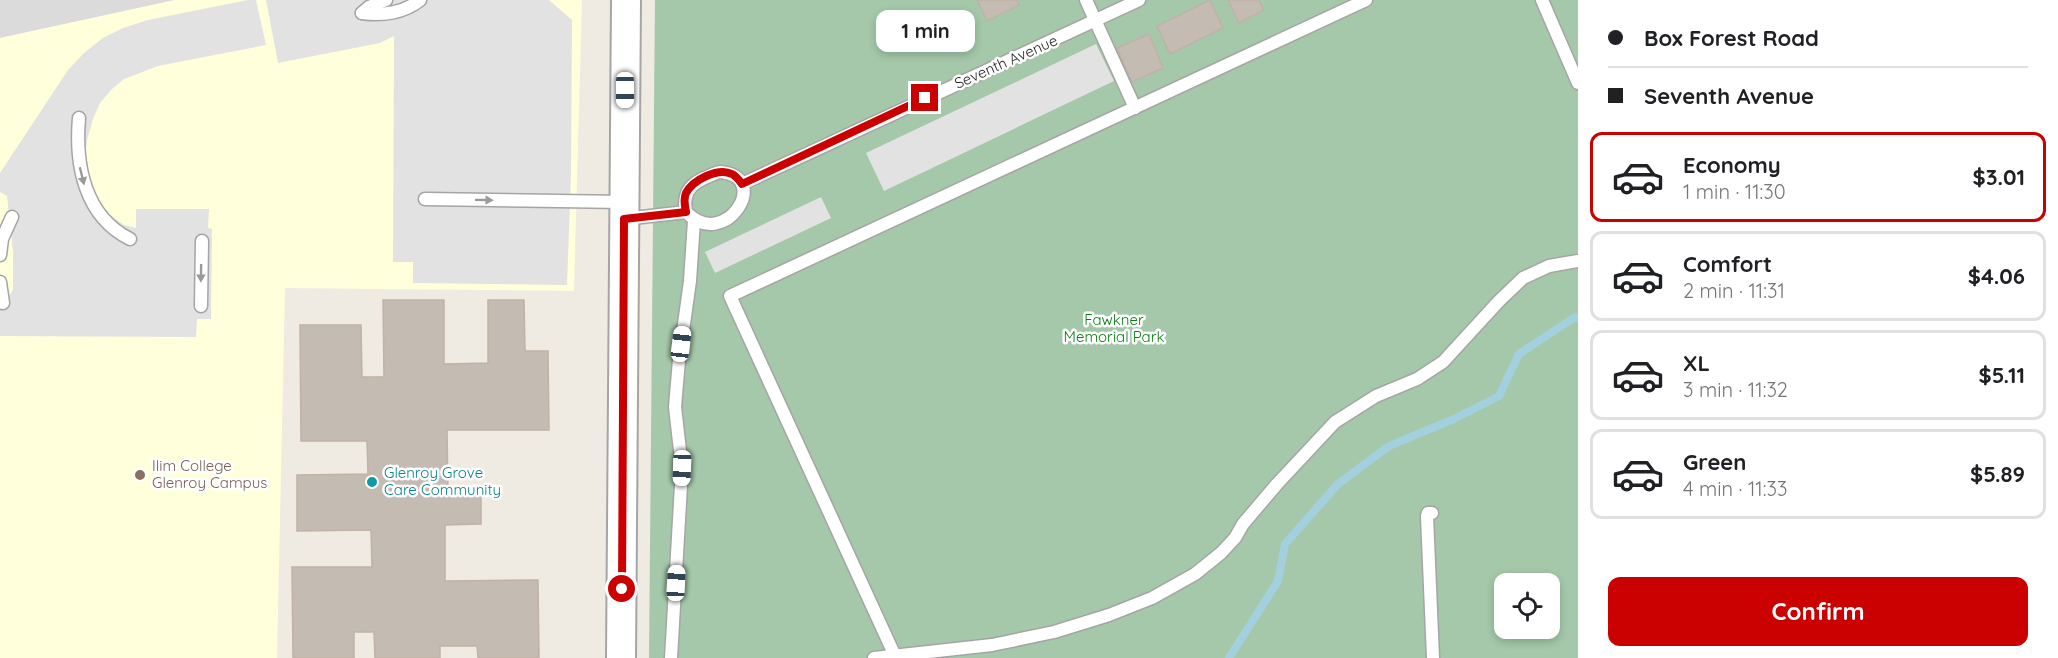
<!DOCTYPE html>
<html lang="en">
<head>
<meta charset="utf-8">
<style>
	body { margin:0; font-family:Quicksand,sans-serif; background:#f6f6f6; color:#202124; height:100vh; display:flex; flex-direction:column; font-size:22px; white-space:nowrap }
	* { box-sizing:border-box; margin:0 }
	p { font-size:20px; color:#757577 }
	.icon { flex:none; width:33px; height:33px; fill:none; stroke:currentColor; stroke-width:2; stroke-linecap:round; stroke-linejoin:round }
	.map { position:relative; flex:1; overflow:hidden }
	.side { display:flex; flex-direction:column; background:#fff; width:480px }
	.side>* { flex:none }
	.hud { display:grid; align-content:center; height:132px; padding:0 30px; background:#fff }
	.controls { position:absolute; left:1494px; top:573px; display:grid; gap:12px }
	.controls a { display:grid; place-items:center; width:66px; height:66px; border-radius:12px; background:#fff; box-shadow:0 3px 9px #0003; font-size:30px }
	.end { position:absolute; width:27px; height:27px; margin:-14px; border:8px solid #cb0000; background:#fff; box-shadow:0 0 0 3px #fff }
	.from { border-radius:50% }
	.bubble { position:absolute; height:42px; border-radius:12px; background:#fff; box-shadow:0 3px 9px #0003; font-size:20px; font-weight:800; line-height:42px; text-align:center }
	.car { position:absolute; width:18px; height:36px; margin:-18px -9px; border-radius:8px; box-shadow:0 0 4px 2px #0007; background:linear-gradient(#fff 24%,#345 0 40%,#fff 0 76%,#345 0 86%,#fff 0) }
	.hud b { display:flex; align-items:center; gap:21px; height:57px; font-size:22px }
	.hud b+b { border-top:2px solid #e0e0e0 }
	.hud i { width:15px; height:15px; background:#202124 }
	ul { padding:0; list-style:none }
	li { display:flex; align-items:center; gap:18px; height:90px; margin:0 12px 9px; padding:0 18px; border:3px solid #e0e0e0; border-radius:12px }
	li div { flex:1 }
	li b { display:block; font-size:22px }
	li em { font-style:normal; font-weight:800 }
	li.selected { border-color:#cb0000 }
	li>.icon { width:54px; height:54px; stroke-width:1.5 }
	.button { display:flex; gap:12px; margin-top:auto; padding:12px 30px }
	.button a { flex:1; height:69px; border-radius:12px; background:#cb0000; color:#fff; font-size:24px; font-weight:800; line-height:69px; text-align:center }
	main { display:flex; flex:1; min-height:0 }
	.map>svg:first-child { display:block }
</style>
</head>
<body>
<main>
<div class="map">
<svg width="1578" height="658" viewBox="0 0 1578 658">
	<rect width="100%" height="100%" fill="#efebe3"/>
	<polygon fill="#dcdbdb" points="0,0 175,0 0,38"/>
	<polygon fill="#ffffdc" points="175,0 582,0 574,291 285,288 277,658 0,658 0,38"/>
	<path fill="#a4c8a9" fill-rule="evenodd" d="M 655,0 L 1578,0 L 1578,658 L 649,658 ZM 1504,584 L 1550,584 L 1550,628 L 1504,628 Z"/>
	<g fill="#e2e2e2">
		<polygon points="248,0 256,0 266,45 158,66 124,79 112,89 100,103 93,119 87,140 85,158 91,188 98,201 110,215 124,225 136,228 136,209 209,209 208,228 212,229 211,319 197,319 196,337 0,336 0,309 13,290 13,251 7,196 0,192 0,173 68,70 84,53 103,38 123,28 148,20"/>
		<polygon points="266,0 549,0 572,20 571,174 567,285 413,283 413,262 393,262 394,36 380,43 278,63"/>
		<polygon points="1096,44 1114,81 884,191 866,153"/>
		<polygon points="821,197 831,218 715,273 705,252"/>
	</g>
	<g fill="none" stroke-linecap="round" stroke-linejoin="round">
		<polyline stroke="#a3d0de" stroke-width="8" points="1229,658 1278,581 1285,544 1338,484 1389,446 1454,419 1499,396 1519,354 1575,317 1578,318"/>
	</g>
	<g fill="#c4bbb3" stroke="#c1b2a5" stroke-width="1.5">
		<polygon points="977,0 1017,0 1019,5 987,21"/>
		<polygon points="1210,0 1223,28 1170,54 1157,26"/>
		<polygon points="1228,0 1259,0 1264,10 1239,23"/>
		<polygon points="1149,34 1163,68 1132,82 1117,48"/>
		<polygon points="383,300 444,300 444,364 488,363 488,300 524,300 525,351 548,351 549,430 447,430 448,490 481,490 481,524 445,525 445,581 538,580 539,658 478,658 477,646 440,646 440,658 375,658 374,632 354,632 354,658 293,658 292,567 372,567 371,530 297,531 297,475 368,474 367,441 301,441 300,325 361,325 362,377 384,377"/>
	</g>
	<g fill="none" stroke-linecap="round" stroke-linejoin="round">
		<g stroke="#a5a5a5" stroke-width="15">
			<g id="service">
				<polyline points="1086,0 1135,108"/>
				<polyline points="1542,0 1578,83"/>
				<path d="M 362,13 C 382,16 404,13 420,0"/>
				<polyline points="362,13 369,7 386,0"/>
				<path d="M 79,118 C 75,164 84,216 130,239"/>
				<path d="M 719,172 C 774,175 725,253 686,212 C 681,186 698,180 719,172 Z"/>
				<polyline points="742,184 1139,0"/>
				<polyline points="425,199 624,202"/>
				<polyline points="624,219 686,212"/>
				<polyline points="0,255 2,239 12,217"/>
				<polyline points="0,282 3,303"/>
				<polyline points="201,306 202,241"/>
				<polyline points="1432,513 1428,513 1427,516 1433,658"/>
				<polyline points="895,656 730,296 1366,0"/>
				<polyline points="671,658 682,468 675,407 679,360 690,281 694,221"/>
				<polyline points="874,658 992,645 1054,632 1109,615 1152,598 1195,574 1221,553 1235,538 1243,524 1277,484 1335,422 1376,396 1417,379 1443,362 1499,301 1523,278 1549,266 1578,261"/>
			</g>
		</g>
		<g stroke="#a5a5a5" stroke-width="32">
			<polyline id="tertiary" points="621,658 626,0"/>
		</g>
		<use href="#service" stroke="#fff" stroke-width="12"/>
		<use href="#tertiary" stroke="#fff" stroke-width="28"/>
	</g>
	<defs><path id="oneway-solid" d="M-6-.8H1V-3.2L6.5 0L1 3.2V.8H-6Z" transform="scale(1.5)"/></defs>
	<g fill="#9a9a9a">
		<use href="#oneway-solid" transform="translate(82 176) rotate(76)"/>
		<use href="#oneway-solid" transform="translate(484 200) rotate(1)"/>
		<use href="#oneway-solid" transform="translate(201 273) rotate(91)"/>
	</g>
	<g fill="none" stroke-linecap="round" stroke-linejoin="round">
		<path stroke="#cb0000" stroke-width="8" d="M 622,589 L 624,219 L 686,212 C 685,206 683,199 686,193 C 693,180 718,167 732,174 C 736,176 739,180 742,184 L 925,98"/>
	</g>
	<circle fill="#8d6e63" stroke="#fff" stroke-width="2" cx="140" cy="475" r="6"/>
	<circle fill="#0f9aa8" stroke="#fff" stroke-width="2" cx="372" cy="482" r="6"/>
	<g text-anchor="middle" stroke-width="5" stroke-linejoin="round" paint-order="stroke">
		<g font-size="15" fill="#1e1e1e" stroke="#fff">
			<text transform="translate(1006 62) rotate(-24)" y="5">Seventh Avenue</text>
		</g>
		<g font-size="15" fill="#097e13" stroke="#fff">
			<text x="1114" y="325">Fawkner<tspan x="1114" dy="17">Memorial Park</tspan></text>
		</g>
		<g font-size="15" fill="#785e54" stroke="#fff" text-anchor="start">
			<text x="152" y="471">Ilim College<tspan x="152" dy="17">Glenroy Campus</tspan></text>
		</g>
		<g font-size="15" fill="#0d838f" stroke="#fff" text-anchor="start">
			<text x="384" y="478">Glenroy Grove<tspan x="384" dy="17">Care Community</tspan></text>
		</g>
	</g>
</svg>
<div class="controls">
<a><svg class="icon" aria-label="locate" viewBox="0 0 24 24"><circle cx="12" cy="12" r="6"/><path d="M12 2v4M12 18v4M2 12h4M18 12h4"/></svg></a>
</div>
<i class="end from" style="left:622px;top:589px"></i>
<i class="end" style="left:925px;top:98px"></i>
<div class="bubble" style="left:876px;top:10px;width:99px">1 min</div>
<i class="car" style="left:625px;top:90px;rotate:180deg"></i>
<i class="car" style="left:681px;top:344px;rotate:7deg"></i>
<i class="car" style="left:682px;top:468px;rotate:182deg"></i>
<i class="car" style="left:676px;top:583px;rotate:3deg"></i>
</div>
<section class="side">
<div class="hud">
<b><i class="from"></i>Box Forest Road</b>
<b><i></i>Seventh Avenue</b>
</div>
<ul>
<li class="selected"><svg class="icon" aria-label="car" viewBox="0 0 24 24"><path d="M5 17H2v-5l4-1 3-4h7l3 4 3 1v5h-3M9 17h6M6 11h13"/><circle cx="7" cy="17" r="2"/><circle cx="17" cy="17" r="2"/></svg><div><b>Economy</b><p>1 min · 11:30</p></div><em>$3.01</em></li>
<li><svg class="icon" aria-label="car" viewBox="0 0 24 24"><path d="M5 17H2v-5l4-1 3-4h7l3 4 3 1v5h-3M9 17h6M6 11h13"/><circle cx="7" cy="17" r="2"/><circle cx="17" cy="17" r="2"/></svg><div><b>Comfort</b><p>2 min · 11:31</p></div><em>$4.06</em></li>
<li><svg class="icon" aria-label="car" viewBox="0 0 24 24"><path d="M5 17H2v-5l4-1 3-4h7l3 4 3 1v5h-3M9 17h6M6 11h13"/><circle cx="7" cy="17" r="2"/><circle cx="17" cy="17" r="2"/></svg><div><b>XL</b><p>3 min · 11:32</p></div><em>$5.11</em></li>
<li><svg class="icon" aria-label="car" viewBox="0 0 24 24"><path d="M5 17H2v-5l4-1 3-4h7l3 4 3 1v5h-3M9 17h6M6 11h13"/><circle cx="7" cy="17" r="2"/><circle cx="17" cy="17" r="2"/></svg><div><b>Green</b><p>4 min · 11:33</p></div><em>$5.89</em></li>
</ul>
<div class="button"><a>Confirm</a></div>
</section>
</main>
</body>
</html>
